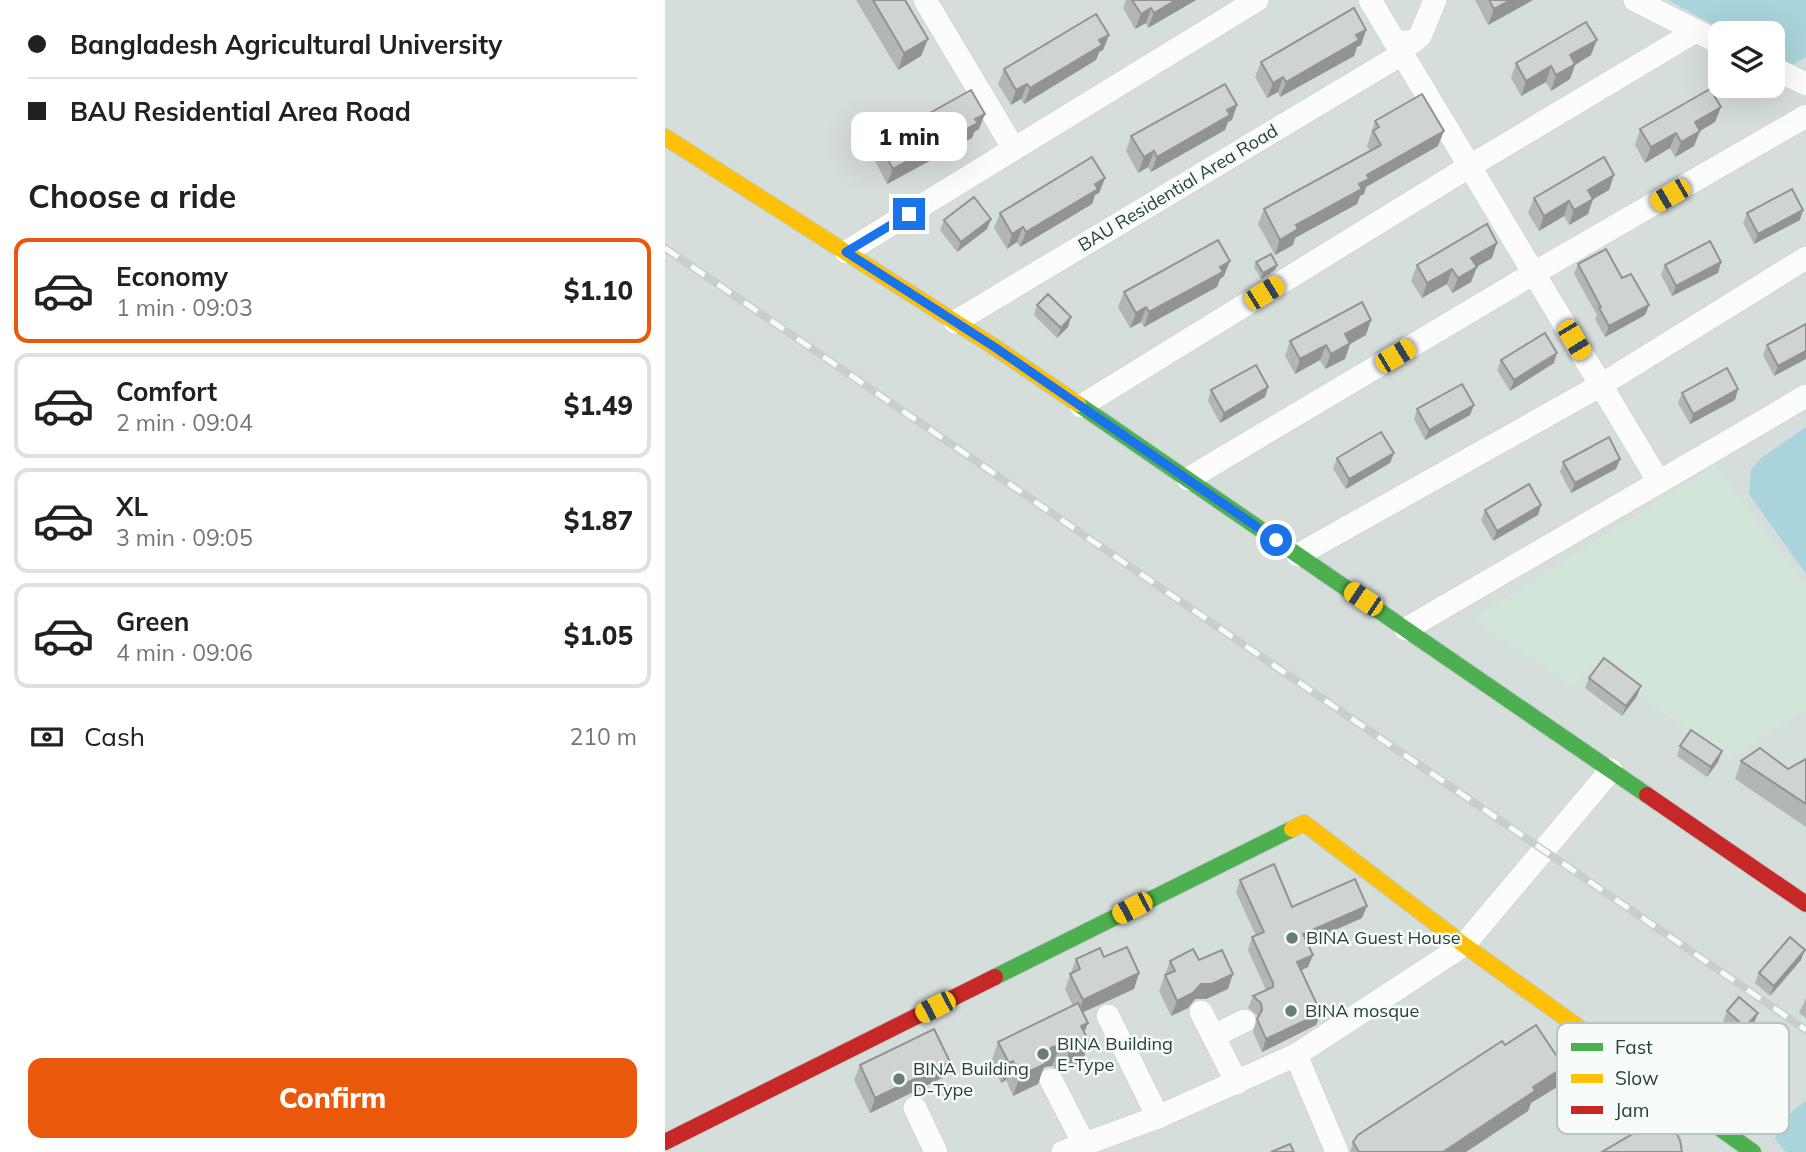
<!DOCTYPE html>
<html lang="en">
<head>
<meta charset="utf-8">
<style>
	body { margin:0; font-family:Mulish,sans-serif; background:#f2f2f2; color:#202124; height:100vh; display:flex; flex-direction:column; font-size:26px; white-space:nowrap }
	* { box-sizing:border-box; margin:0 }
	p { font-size:23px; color:#757577 }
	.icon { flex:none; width:38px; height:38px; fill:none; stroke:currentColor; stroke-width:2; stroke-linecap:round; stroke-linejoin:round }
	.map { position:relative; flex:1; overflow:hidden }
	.drawer { display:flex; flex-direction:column; background:#fff; width:665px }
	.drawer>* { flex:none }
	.top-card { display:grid; align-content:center; height:154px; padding:0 28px; background:#fff }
	.fabs { position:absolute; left:1043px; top:21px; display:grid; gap:14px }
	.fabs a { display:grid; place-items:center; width:77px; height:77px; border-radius:14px; background:#fff; box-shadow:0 7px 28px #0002; font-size:35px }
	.end { position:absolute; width:32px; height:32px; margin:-16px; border:9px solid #1a73e8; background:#fff; box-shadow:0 0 0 4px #fff }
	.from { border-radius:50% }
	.bubble { position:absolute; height:49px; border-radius:14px; background:#fff; box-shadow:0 7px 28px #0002; font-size:23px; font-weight:800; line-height:49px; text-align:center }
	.car { position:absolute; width:21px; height:42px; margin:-21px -10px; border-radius:9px; box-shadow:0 0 5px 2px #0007; background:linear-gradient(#f5c518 24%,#345 0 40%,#f5c518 0 76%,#345 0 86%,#f5c518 0) }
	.top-card b { display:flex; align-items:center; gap:24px; height:66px; font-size:26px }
	.top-card b+b { border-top:2px solid #e0e0e0 }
	.top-card i { width:18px; height:18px; background:#202124 }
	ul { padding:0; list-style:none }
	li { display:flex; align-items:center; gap:21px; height:105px; margin:0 14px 10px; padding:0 14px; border:4px solid #e0e0e0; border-radius:14px }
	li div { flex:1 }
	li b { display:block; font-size:26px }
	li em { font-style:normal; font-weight:800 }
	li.selected { border-color:#ea580c }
	li>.icon { width:63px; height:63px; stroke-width:1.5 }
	h2 { padding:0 28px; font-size:32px; line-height:84px }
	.pay { display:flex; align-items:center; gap:18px; height:77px; padding:0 28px; font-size:26px }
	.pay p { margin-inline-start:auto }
	.action { display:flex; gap:14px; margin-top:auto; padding:14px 28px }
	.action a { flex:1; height:80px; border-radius:14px; background:#ea580c; color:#fff; font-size:28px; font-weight:800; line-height:80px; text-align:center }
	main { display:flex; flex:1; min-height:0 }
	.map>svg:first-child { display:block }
</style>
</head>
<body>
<main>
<section class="drawer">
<div class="top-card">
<b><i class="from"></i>Bangladesh Agricultural University</b>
<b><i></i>BAU Residential Area Road</b>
</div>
<h2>Choose a ride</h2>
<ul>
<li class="selected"><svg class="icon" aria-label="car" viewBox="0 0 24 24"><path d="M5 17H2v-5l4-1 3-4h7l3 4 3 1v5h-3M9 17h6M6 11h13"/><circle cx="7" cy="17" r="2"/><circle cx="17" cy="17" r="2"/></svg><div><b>Economy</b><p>1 min · 09:03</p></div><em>$1.10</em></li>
<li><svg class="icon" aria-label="car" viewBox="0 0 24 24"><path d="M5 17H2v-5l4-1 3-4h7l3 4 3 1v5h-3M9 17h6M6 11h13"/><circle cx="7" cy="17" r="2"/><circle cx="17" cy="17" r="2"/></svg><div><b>Comfort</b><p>2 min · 09:04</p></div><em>$1.49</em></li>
<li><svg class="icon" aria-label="car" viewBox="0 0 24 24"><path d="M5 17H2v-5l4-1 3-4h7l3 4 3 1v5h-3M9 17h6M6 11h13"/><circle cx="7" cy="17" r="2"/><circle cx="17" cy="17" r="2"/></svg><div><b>XL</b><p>3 min · 09:05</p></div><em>$1.87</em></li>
<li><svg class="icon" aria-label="car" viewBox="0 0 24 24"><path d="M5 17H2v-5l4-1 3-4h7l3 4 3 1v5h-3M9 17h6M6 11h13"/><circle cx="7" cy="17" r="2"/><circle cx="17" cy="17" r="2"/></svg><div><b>Green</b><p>4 min · 09:06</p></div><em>$1.05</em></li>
</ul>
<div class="pay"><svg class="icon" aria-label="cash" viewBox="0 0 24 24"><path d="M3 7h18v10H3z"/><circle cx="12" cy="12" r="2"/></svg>Cash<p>210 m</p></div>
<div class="action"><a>Confirm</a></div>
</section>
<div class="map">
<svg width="1141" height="1152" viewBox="0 0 1141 1152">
	<rect width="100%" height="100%" fill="#e8edeb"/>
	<path fill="#d6dedb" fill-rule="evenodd" d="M 0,0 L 1141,0 L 1141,1152 L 0,1152 ZM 1055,33 L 1108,33 L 1108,86 L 1055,86 Z"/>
	<polygon fill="#d1e6d8" points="1050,465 1141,585 1141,709 1064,759 929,664 907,686 808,619"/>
	<g fill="#a9d4db">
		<polygon points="1003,0 1141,0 1141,57 1127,65 1108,56 1108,33 1063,33"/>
		<polygon points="1141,427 1141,574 1084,494 1086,470 1096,458"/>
		<path d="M 1141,1101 L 1141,1152 L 1121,1152 L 1110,1139 C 1114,1123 1127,1110 1141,1101 Z"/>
	</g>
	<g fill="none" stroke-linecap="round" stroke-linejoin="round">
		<g stroke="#c5cac8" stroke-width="24">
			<g id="street">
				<polyline points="260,0 349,149"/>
				<polyline points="705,0 994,482 741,629"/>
				<polyline points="970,0 1055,43"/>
				<polyline points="727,37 734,42 748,42 755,36 770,0"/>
				<polyline points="1108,68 1141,84"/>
				<polyline points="181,252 592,0"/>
				<polyline points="290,322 737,54"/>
				<polyline points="416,406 805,166 1031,31"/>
				<polyline points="523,479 869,273 1141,116"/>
				<polyline points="994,482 1141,396"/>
				<polyline points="633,555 936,385 1141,258"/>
				<polyline points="536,1012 572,1083"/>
				<polyline points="443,1016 493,1117"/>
				<polyline points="549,1036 579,1021"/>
				<polyline points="631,1055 672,1152"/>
				<polyline points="386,1080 419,1144"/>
				<polyline points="250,1108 271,1152"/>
				<polyline points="398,1152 493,1117 631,1055 799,945 946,770"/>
			</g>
		</g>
		<g stroke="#c3cbc8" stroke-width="18">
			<g id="fast">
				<polyline points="413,404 982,795"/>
				<polyline points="330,977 627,829"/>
				<polyline points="991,1083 1088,1152"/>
			</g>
		</g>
		<g stroke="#c3cbc8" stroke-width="18">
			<g id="slow">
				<polyline points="0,137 331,348 413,404"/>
				<polyline points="627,829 639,823 799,945 991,1083"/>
			</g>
		</g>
		<g stroke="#c3cbc8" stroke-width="18">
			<g id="jam">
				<polyline points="982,795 1141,904"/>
				<polyline points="0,1142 330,977"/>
			</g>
		</g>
		<use href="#street" stroke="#fcfcfc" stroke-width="23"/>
		<use href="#fast" stroke="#4caf50" stroke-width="16"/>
		<use href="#slow" stroke="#ffc107" stroke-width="16"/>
		<use href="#jam" stroke="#c62828" stroke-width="16"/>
		<g stroke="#c9cdcc" stroke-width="8">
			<polyline id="rail" points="0,248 1141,1030"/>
		</g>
		<use href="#rail" stroke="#f7fbf9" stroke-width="5" stroke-dasharray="16" stroke-linecap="butt"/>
	</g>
	<g fill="#b2b6b5">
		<polygon points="191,0 240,0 263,39 256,56 233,70"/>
		<polygon points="461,0 531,0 483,28 481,23 470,29 458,8"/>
		<polygon points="810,0 868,0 823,25"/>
		<polygon points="701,30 696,45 692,47 689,56 615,97 613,92 602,98 590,77 596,62"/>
		<polygon points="444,35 438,50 434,52 431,60 359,104 356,99 346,105 333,84 339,69"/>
		<polygon points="926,55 910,65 905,79 886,91 881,82 856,96 846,78 851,63"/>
		<polygon points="567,120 563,122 560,130 486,172 483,167 473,173 461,151 466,136"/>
		<polygon points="710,121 773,146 701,187 699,194 695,196 692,204 630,238 628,245 610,255 593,224 599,209 705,151 702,146"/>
		<polygon points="1050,122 1035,131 1029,146 1010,157 1005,148 980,163 970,145 975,129"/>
		<polygon points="314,129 309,132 307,138 222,184 208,157 213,142"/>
		<polygon points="440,178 434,193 430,195 427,204 355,247 352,242 342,249 329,228 335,213"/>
		<polygon points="944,190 928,199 923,214 904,225 899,216 874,231 863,213 869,198"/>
		<polygon points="1082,213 1135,220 1089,244 1078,223"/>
		<polygon points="326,219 322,229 292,252 275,230 279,220"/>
		<polygon points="827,258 812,266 806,282 787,293 782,284 757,298 746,281 752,265"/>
		<polygon points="591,262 610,270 596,279 589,267"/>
		<polygon points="1056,262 1053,273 1007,296 996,275 1000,265"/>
		<polygon points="913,264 957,278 984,305 980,315 940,337 930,319 932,315 909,274"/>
		<polygon points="559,276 555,279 552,287 479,327 476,322 465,328 453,307 459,292"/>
		<polygon points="372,305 403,327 392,338 369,315"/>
		<polygon points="1141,324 1109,376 1098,355 1102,345"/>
		<polygon points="701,335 685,344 680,359 660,369 655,360 630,374 620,356 625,341"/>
		<polygon points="836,360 889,363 845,391 832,370"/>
		<polygon points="603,387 600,397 555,423 543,401 546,390"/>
		<polygon points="1017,393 1070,400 1025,424 1013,403"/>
		<polygon points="809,405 805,415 760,440 749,419 752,409"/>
		<polygon points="729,453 725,463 681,489 668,469 672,458"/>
		<polygon points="955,459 951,469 906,493 895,472 898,462"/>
		<polygon points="876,505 873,515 828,541 816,520 820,510"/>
		<polygon points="924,678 972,696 957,716 920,688"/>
		<polygon points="1015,746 1057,751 1053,762 1042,777 1012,756"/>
		<polygon points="1141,759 1141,827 1070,779 1076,761 1123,769"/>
		<polygon points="575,880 627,907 702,906 697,918 642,942 648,955 643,967 636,971 656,1013 651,1025 597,1052 588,1032 592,1019 592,1015 583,1008 588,996 601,990 583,950 587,937 591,936 571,892"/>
		<polygon points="439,957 474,973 469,989 418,1012 423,1023 419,1032 424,1042 417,1062 397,1072 387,1066 380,1067 378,1069 373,1084 348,1096 341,1080 336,1083 326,1062 333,1042 408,1006 400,989 411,959"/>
		<polygon points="534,960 563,989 541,999 530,999 523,1008 506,1016 494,991 505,961"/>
		<polygon points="1136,960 1105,996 1090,983 1094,973"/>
		<polygon points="1141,998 1141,1018 1134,1013"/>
		<polygon points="1062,1011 1093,1013 1089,1023 1076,1037 1058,1021"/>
		<polygon points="840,1045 899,1067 892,1087 866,1103 863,1111 801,1152 685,1152 688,1142"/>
		<polygon points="195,1065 279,1077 205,1113 189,1080"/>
	</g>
	<g fill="#919493">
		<polygon points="511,0 531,0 483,28 489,13"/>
		<polygon points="846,0 868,0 823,25 829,9"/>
		<polygon points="486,8 481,23 470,29 476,14"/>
		<polygon points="701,30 696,45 692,47 689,56 615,97 621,82"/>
		<polygon points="444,35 438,50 434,52 431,60 359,104 365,88"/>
		<polygon points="263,39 256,56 233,70 239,53"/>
		<polygon points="932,40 926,55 910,65 905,79 886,91 891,75 905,55"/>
		<polygon points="886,66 881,82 856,96 861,81"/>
		<polygon points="618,77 613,92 602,98 608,83"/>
		<polygon points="362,84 356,99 346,105 351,90"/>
		<polygon points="572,105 567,120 563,122 560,130 486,172 492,157"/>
		<polygon points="1056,107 1050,122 1035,131 1029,146 1010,157 1016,142 1030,122"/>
		<polygon points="320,114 314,129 309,132 307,138 222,184 228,169"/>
		<polygon points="779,131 773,146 701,187 699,194 695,196 692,204 630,238 628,245 610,255 615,240 631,225 694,184 702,175"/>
		<polygon points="1011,133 1005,148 980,163 986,147"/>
		<polygon points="489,151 483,167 473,173 479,157"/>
		<polygon points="949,175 944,190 918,205 923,190"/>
		<polygon points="440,178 434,193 430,195 427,204 355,247 361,232"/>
		<polygon points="928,199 923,214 904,225 909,210"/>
		<polygon points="904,201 899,216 874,231 879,216"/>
		<polygon points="1138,210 1135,220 1089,244 1093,234"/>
		<polygon points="326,219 322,229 292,252 296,242"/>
		<polygon points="358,227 352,242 342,249 347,234"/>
		<polygon points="832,243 827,258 801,273 806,258"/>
		<polygon points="565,261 559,276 555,279 552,287 479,327 484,312"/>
		<polygon points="1056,262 1053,273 1007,296 1011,286"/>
		<polygon points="612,265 610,270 596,279 598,273"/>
		<polygon points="812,267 806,282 787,293 793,278"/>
		<polygon points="787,269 782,284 757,298 762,283"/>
		<polygon points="984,305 980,315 940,337 944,326"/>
		<polygon points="481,307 476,322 465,328 471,313"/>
		<polygon points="406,317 403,327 392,338 396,328"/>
		<polygon points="706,320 701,335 685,344 680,359 660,369 666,354 680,334"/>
		<polygon points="661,345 655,360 630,374 635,359"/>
		<polygon points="1141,351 1141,359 1109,376 1113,366"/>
		<polygon points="892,353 889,363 845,391 849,380"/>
		<polygon points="603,387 600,397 555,423 559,413"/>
		<polygon points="1073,389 1070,400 1025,424 1028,414"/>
		<polygon points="809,405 805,415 760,440 764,430"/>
		<polygon points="729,453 725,463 681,489 684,479"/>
		<polygon points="955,459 951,469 906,493 910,483"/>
		<polygon points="876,505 873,515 828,541 832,531"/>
		<polygon points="976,686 972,696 957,716 961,706"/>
		<polygon points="1057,751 1053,762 1042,777 1046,767"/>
		<polygon points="702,906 697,918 634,946 638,934"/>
		<polygon points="1140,950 1136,960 1105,996 1109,986"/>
		<polygon points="648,955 643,967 627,974 632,962"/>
		<polygon points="474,973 469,989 412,1015 418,1000"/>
		<polygon points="568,974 563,989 541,999 530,999 523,1008 506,1016 512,1001 536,984"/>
		<polygon points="656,1013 651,1025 597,1052 601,1039"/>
		<polygon points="1093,1013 1089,1023 1076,1037 1080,1027"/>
		<polygon points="423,1023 415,1043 416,1026"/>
		<polygon points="424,1042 417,1062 397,1072 404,1052"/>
		<polygon points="395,1046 387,1066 380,1067 378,1069 373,1084 348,1096 355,1076 387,1047"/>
		<polygon points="348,1061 341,1080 336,1083 344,1063"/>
		<polygon points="285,1062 279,1077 205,1113 210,1098"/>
		<polygon points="899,1067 892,1087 866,1103 863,1111 801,1152 778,1152 868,1087"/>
	</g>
	<g fill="#cfd4d2" stroke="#919493" stroke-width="2">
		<polygon points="208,0 240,0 263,39 239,53"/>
		<polygon points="467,0 511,0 489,13 486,8 476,14"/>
		<polygon points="824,0 846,0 829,9"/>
		<polygon points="689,8 701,30 691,35 694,40 621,82 618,77 608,83 596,62"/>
		<polygon points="431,14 444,35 434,40 437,45 365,88 362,84 351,90 339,69"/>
		<polygon points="921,22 932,40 905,55 910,64 891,75 886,66 861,81 851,63"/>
		<polygon points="560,84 572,105 562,110 565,115 492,157 489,151 479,157 466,136"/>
		<polygon points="1045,89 1056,107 1030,122 1035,131 1016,142 1011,133 986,147 975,129"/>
		<polygon points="306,90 320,114 310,119 313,123 228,169 213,142"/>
		<polygon points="757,94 779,131 702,175 704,179 694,184 697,189 631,225 633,229 615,240 599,209 716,145 708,131 714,127 710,121"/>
		<polygon points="427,157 440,178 430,184 433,189 361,232 358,227 347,234 335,213"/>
		<polygon points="939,157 949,175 923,190 928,199 909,210 904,201 879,216 869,198"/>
		<polygon points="1127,189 1138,210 1093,234 1082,213"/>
		<polygon points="309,197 326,219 296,242 279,220"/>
		<polygon points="822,224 832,243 806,258 812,267 793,278 787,269 762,283 752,265"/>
		<polygon points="553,240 565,261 555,267 558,272 484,312 481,307 471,313 459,292"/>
		<polygon points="1045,241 1056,262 1011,286 1000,265"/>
		<polygon points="941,249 957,278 966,274 984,305 944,326 934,308 936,307 913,264"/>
		<polygon points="606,254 612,265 598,273 591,262"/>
		<polygon points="383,294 406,317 396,328 372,305"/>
		<polygon points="697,302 706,320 680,334 685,343 666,354 661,345 635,359 625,341"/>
		<polygon points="1141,324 1141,351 1113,366 1102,345"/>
		<polygon points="880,333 892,353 849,380 836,360"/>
		<polygon points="591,365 603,387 559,413 546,390"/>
		<polygon points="1062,368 1073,389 1028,414 1017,393"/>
		<polygon points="797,384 809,405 764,430 752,409"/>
		<polygon points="716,432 729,453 684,479 672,458"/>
		<polygon points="944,437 955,459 910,483 898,462"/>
		<polygon points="864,484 876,505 832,531 820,510"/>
		<polygon points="939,658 976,686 961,706 924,678"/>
		<polygon points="1026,730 1057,751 1046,767 1015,746"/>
		<polygon points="1095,748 1123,769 1141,759 1141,804 1076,761"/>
		<polygon points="609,864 627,907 690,879 702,906 638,934 648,955 632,962 656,1013 601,1039 592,1019 597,1010 596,1003 588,996 608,987 608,983 587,937 599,932 575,880"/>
		<polygon points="1125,937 1140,950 1109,986 1094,973"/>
		<polygon points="462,947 474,973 418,1000 405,974 415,969 411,959 435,948 439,957"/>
		<polygon points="528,949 534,960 557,950 568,974 547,984 536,984 528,993 512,1001 500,975 510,971 505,961"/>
		<polygon points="1074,997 1093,1013 1080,1027 1062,1011"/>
		<polygon points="413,1003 423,1023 416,1026 424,1042 404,1052 395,1046 387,1047 381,1053 380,1064 355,1076 348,1061 344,1063 333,1042"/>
		<polygon points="871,1025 899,1067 868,1087 870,1091 778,1152 694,1152 688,1142 693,1135 837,1041 840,1045"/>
		<polygon points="269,1029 285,1062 210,1098 195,1065"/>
		<polygon points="1001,1114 1015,1140 1017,1152 937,1152"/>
		<polygon points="625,1144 629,1152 606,1152"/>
	</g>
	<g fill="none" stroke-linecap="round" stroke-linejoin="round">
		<polyline stroke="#1a73e8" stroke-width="9" points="244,214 181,252 331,348 611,540"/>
	</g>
	<g fill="#697e78" stroke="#f7fbf9" stroke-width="2.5">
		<circle cx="627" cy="938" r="7"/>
		<circle cx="626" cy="1011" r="7"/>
		<circle cx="378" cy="1054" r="7"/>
		<circle cx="234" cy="1079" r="7"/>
	</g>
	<g text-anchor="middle" stroke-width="5" stroke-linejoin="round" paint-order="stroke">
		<g font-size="18" fill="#24423a" stroke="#f7fbf9">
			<text transform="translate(513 188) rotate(-31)" y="6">BAU Residential Area Road</text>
		</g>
		<g font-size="18" fill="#24423a" stroke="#f7fbf9" text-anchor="start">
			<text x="641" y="944">BINA Guest House</text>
			<text x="640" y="1017">BINA mosque</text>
			<text x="392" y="1050">BINA Building<tspan x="392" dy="21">E-Type</tspan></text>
			<text x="248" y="1075">BINA Building<tspan x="248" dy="21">D-Type</tspan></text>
		</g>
	</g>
	<rect x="892" y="1023" width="232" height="111" rx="10" fill="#f7fbf9" stroke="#b8c4c0" stroke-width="2"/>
	<rect x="906" y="1043" width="32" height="8" fill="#4caf50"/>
	<rect x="906" y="1074" width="32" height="9" fill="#ffc107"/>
	<rect x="906" y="1106" width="32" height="8" fill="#c62828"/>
	<g font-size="19" fill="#24423a">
		<text x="950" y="1054">Fast</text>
		<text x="950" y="1085">Slow</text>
		<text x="950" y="1117">Jam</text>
	</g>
</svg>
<div class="fabs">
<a><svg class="icon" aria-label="layers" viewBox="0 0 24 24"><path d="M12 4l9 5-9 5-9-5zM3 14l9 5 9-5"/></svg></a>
</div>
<i class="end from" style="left:611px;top:540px"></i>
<i class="end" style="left:244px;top:214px"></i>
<div class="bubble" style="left:186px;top:112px;width:116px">1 min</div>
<i class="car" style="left:1005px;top:195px;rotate:240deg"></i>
<i class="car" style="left:599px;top:293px;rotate:58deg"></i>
<i class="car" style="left:909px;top:340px;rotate:149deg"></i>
<i class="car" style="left:730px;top:356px;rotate:59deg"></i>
<i class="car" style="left:698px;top:599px;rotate:304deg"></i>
<i class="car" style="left:467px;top:908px;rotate:243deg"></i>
<i class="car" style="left:270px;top:1007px;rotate:243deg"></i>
</div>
</main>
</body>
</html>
